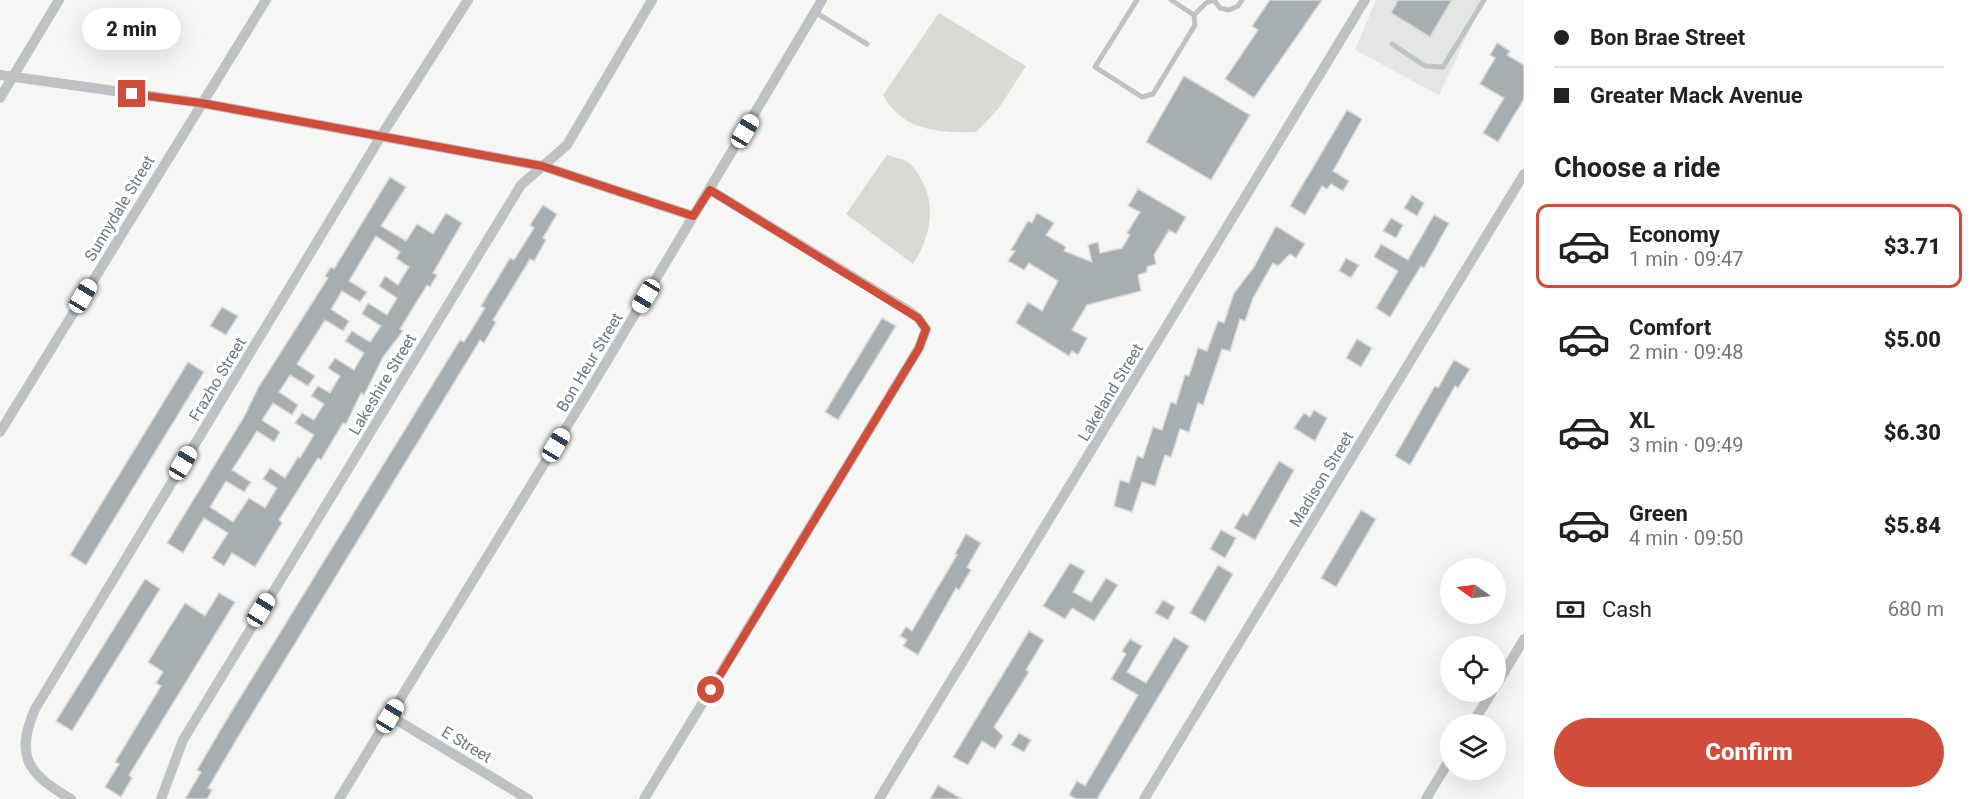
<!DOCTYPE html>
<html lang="en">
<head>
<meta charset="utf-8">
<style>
	body { margin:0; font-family:Roboto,sans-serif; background:#f6f6f6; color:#222; height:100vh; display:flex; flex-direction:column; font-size:22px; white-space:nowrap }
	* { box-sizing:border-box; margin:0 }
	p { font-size:20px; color:#767676 }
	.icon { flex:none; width:33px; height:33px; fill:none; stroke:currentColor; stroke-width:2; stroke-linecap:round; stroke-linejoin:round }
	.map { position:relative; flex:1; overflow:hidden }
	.drawer { display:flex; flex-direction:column; background:#fff; width:450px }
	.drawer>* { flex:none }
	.banner { display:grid; align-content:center; height:132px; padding:0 30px; background:#fff }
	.needle { width:39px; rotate:284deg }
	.buttons { position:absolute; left:1440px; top:558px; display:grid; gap:12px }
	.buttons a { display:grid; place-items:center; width:66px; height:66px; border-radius:50%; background:#fff; box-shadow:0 6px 24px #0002; font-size:30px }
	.end { position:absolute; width:27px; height:27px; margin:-14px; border:8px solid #d04d3a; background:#fff; box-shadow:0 0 0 3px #fff }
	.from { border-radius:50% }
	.bubble { position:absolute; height:42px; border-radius:21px; background:#fff; box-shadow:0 6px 24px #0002; font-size:20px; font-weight:800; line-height:42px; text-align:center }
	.car { position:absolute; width:18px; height:36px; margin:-18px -9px; border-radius:8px; box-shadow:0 0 4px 2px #0007; background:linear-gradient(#fff 24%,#345 0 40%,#fff 0 76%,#345 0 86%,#fff 0) }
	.banner b { display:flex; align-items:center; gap:21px; height:57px; font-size:22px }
	.banner b+b { border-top:2px solid #e0e0e0 }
	.banner i { width:15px; height:15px; background:#222 }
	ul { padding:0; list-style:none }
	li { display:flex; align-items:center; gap:18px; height:84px; margin:0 12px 9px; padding:0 18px; border:3px solid transparent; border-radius:12px }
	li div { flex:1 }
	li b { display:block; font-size:22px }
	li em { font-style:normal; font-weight:800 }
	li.on { border-color:#d04d3a }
	li>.icon { width:54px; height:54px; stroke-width:1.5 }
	h2 { padding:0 30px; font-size:27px; line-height:72px }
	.pay { display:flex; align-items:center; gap:15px; height:66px; padding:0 30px; font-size:22px }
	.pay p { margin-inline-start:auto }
	.primary-button { display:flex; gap:12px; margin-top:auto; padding:12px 30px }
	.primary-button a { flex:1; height:69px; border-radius:36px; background:#d04d3a; color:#fff; font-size:24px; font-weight:800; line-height:69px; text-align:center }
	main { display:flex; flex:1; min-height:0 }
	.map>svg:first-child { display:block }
</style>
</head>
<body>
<main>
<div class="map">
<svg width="1524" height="799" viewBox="0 0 1524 799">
	<rect width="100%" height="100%" fill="#f6f6f4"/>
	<polygon fill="#e4e6e4" points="1376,0 1484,0 1439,95 1355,50"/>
	<g fill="#d7dbd3">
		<path d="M 939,13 L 1026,66 L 999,108 L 976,132 C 940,133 902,131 883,95 Z"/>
		<path d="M 887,155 C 893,157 900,158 906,161 C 912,164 918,173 921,179 C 937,206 930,239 913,264 L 846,214 Z"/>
	</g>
	<g fill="#a6aeb2" stroke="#d8d8d6" stroke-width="1.5" fill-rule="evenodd">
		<polygon points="1270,0 1322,0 1254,98 1225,79 1258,30 1252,26"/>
		<polygon points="1398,0 1452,0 1430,37 1391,13"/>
		<polygon points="1497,43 1510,51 1507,55 1524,65 1524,99 1498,142 1483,133 1504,98 1480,84 1495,58 1490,55"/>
		<polygon points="1184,76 1250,115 1211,180 1146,142"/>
		<polygon points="1347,110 1362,119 1333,171 1349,181 1343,191 1331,184 1327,189 1322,186 1305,215 1290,206"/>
		<path d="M 390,177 L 406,187 L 381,226 L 406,241 L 417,224 L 433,234 L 446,213 L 462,223 L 433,273 L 437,275 L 430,287 L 427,285 L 400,329 L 403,331 L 383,357 L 364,395 L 361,393 L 346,424 L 343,423 L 321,460 L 318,458 L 301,485 L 279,520 L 282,523 L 255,567 L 232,553 L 224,566 L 212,558 L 228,533 L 204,518 L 183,553 L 167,543 L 244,417 L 258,388 L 328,278 L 325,276 L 331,267 L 334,269 ZM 376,236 L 400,252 L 396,258 L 409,267 L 398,285 L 385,276 L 379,286 L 397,298 L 387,315 L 368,303 L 362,314 L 381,326 L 370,342 L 352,331 L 345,341 L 364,353 L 354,370 L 335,358 L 328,368 L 340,376 L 330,393 L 318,386 L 311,396 L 324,404 L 314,420 L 302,413 L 295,423 L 314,435 L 300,458 L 298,457 L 285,478 L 270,468 L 263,479 L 277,488 L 265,508 L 249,498 L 233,522 L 210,507 L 226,481 L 244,492 L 251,482 L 232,470 L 257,431 L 274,442 L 280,432 L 262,420 L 273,403 L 292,415 L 298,405 L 279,392 L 290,375 L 308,386 L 315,376 L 297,364 L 325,320 L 343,331 L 349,321 L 331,309 L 342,291 L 360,302 L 367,292 L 349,281 Z"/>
		<polygon points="1138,189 1186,217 1176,234 1169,230 1154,255 1156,264 1147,267 1147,272 1138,275 1141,291 1087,305 1072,330 1087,338 1078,355 1072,351 1069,356 1016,323 1028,302 1042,311 1058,281 1029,263 1024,270 1008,261 1015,251 1011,250 1028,221 1032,223 1037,213 1054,223 1046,235 1066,247 1064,251 1092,262 1088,245 1098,242 1100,253 1122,248 1130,235 1127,233 1140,212 1128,206"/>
		<polygon points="1412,195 1424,203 1417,216 1404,208"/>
		<polygon points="543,205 557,214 543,238 546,240 534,261 530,259 493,320 496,322 484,343 480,340 241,732 208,788 212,790 207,799 185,799 201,772 197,770 230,714 460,340 464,342 485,308 481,306 510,258 514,260 534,228 530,225"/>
		<polygon points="1434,215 1449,223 1424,268 1421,266 1390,317 1376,308 1398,271 1374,257 1381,244 1408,260"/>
		<polygon points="1391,218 1403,225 1396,238 1383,231"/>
		<polygon points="1276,226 1305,244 1296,258 1290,254 1278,266 1273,263 1253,298 1245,321 1240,319 1230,351 1222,349 1203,405 1198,403 1189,432 1180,429 1171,457 1165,455 1155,486 1142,482 1132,512 1114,506 1120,480 1129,483 1137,456 1143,458 1153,427 1162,430 1171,402 1176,404 1185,375 1189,376 1198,348 1207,351 1218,321 1224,323 1234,293 1254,267"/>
		<polygon points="1346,258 1359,265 1351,278 1339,271"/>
		<polygon points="222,307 238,316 226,335 210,326"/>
		<polygon points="882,318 896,326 838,420 825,412"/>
		<polygon points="1357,339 1372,348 1361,367 1346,358"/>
		<polygon points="1454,360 1470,369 1458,388 1455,386 1410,465 1395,456 1435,386 1438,388"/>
		<polygon points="188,362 204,372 86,565 70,555"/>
		<polygon points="1314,410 1327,418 1315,441 1294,428 1304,413 1310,417"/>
		<polygon points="1279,461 1294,470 1255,540 1234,528 1243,513 1247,516"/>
		<polygon points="1361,510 1376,519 1336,587 1321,578"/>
		<polygon points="1221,530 1236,538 1225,558 1210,549"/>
		<polygon points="966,534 981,543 967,567 971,570 959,590 956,588 918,655 903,646 907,640 900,636 906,627 912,631 957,555 955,554"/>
		<polygon points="1070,563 1085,571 1073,592 1091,602 1106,578 1118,585 1094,621 1072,608 1065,619 1043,606"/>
		<polygon points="1218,565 1233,574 1205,622 1190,613"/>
		<polygon points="145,579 160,589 72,731 56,721"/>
		<polygon points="219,593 235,602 129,775 132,778 121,797 105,787 119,764 115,762 161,686 156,683 163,672 148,662 185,603 205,616"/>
		<polygon points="1163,600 1175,607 1168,620 1155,613"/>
		<polygon points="1029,631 1044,640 1026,670 1029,672 994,727 1003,736 995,749 982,741 968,765 953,757"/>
		<polygon points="1174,637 1189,646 1097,799 1076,799 1069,795 1077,781 1085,786 1138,695 1111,679 1126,654 1122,651 1130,639 1142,646 1127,672 1146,683"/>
		<polygon points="1019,733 1031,740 1024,752 1011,745"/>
		<polygon points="938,785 962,799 930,799"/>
	</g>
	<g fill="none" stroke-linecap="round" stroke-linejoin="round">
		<g stroke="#bec2c5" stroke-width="5">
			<polyline points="1137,0 1095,67 1142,97 1153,94 1195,25 1194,15 1171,0"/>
			<polyline points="1214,0 1220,8 1229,10 1238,6 1242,0"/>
			<polyline points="815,12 867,44"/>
			<polyline points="1194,15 1206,3 1214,0"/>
			<polyline points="1392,44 1425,66 1443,67 1484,0"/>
		</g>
		<g stroke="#bec2c5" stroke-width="10">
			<polyline points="0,75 201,103 542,166 693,216"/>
			<polyline points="0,98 59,0"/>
			<polyline points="0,432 266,0"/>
			<polyline points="1496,686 1524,639"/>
			<polyline points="390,716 528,799"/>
			<polyline points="1472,724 1492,692"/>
			<path d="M 71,799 C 29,774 14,758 35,709 L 381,136 L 468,0"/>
			<polyline points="161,799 183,740 521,185 567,145 652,0"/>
			<polyline points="339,799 604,366 822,0"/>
			<polyline points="644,799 919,348 926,329 918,318 909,311 710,190"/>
			<polyline points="879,799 1365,0"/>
			<polyline points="1144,799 1524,174"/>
			<polyline points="1426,799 1450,759"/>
		</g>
	</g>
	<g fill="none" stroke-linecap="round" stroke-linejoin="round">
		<polyline stroke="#d04d3a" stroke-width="8" points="132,94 201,103 542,166 693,216 710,190 918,318 926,329 919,348 711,690"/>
	</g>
	<g text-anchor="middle" stroke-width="6" stroke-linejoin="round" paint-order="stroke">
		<g font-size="16" fill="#697981" stroke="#fff">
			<text transform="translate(119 208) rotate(-59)" y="6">Sunnydale Street</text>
			<text transform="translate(589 362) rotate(-59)" y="6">Bon Heur Street</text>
			<text transform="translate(217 379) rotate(-59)" y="6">Frazho Street</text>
			<text transform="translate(382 384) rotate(-59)" y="6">Lakeshire Street</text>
			<text transform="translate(1110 392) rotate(-59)" y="6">Lakeland Street</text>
			<text transform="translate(1321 479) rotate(-59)" y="6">Madison Street</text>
			<text transform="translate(467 744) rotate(31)" y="6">E Street</text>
		</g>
	</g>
</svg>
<div class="buttons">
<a><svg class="needle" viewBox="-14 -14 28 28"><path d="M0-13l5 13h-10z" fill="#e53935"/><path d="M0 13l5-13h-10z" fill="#767676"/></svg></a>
<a><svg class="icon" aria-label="locate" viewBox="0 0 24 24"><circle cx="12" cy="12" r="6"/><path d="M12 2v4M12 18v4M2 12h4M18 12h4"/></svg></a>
<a><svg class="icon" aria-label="layers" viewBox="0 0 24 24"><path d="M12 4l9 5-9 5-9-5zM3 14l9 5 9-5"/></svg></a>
</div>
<i class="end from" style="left:711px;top:690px"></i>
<i class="end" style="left:132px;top:94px"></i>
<div class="bubble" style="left:82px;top:8px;width:99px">2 min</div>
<i class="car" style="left:745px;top:131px;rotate:31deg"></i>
<i class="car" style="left:83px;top:296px;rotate:31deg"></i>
<i class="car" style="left:646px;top:296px;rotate:211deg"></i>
<i class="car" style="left:556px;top:445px;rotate:31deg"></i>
<i class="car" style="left:183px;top:463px;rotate:31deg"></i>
<i class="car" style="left:261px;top:610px;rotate:32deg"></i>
<i class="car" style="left:390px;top:716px;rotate:31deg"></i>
</div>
<section class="drawer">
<div class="banner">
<b><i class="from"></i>Bon Brae Street</b>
<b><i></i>Greater Mack Avenue</b>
</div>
<h2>Choose a ride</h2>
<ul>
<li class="on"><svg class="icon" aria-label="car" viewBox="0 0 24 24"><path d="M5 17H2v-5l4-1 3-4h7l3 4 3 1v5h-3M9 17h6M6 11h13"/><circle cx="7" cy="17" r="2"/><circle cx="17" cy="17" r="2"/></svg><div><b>Economy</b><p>1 min · 09:47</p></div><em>$3.71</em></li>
<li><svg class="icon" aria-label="car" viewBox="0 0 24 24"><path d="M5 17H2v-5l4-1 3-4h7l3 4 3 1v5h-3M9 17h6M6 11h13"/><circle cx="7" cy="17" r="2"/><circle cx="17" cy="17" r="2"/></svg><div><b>Comfort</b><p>2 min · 09:48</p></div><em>$5.00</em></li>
<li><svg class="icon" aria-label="car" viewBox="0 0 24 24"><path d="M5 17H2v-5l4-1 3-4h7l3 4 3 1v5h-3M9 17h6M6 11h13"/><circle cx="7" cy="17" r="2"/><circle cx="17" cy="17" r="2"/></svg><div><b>XL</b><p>3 min · 09:49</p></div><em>$6.30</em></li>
<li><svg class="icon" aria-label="car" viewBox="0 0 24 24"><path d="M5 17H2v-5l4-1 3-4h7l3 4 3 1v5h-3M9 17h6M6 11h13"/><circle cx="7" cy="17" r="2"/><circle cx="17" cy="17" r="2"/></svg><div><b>Green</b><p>4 min · 09:50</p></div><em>$5.84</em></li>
</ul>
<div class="pay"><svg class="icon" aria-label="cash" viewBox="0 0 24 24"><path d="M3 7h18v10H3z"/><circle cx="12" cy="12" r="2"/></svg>Cash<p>680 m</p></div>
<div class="primary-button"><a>Confirm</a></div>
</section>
</main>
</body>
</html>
